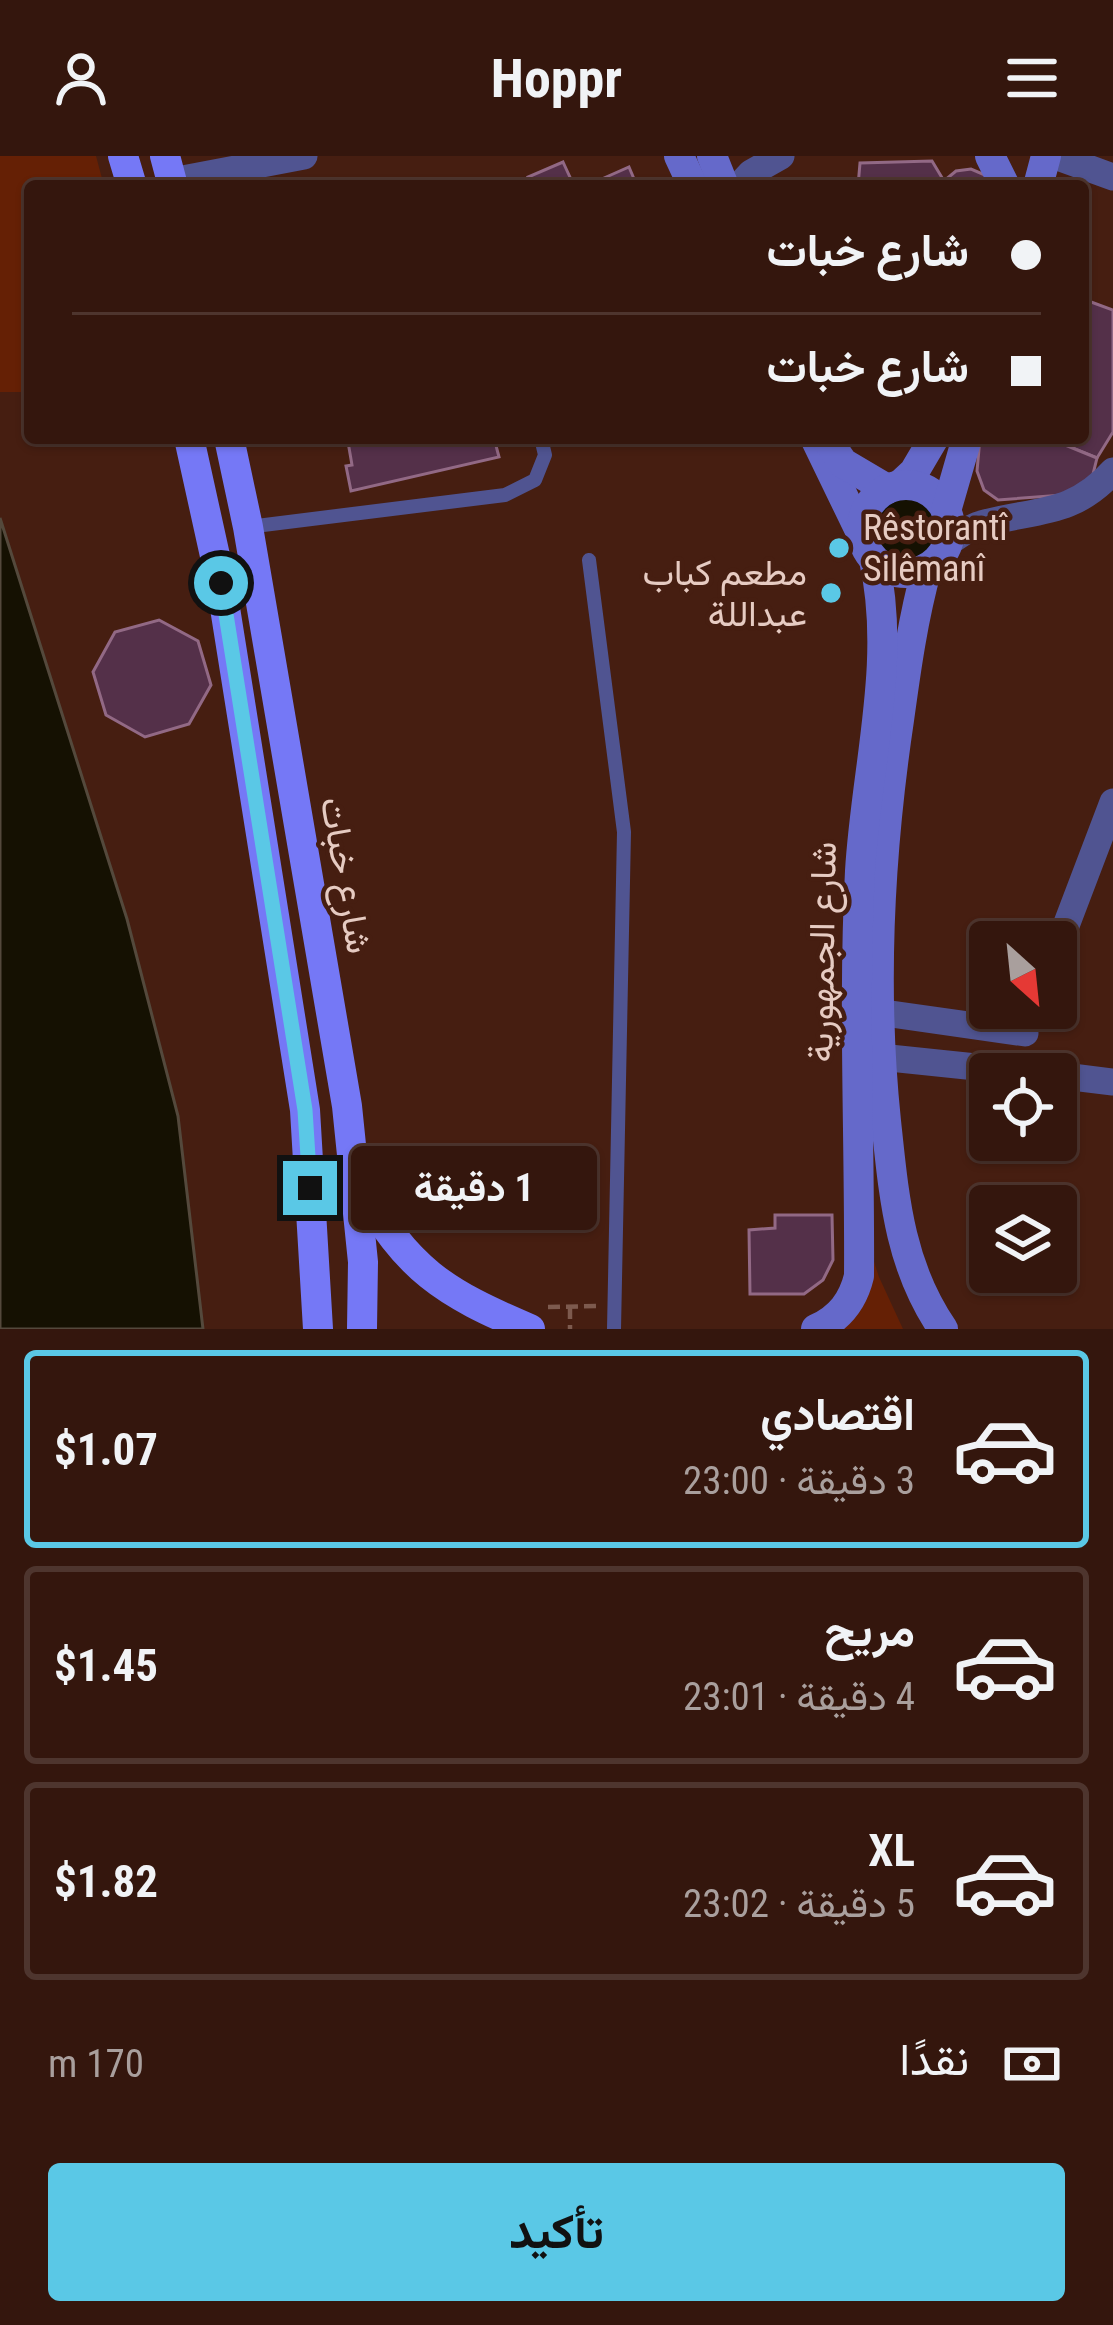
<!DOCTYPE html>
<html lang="ar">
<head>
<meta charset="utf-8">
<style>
	body { margin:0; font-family:"Roboto Condensed",Vazirmatn,sans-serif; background:#3c1f16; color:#f1f3f6; direction:rtl; height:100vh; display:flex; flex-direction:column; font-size:45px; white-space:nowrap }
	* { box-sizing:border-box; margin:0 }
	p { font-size:39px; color:#a99f9d }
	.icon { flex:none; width:66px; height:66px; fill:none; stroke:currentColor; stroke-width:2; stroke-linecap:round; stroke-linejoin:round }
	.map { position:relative; height:1173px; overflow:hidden; direction:ltr }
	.panel { display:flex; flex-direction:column; background:#34160d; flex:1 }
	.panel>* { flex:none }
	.top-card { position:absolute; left:24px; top:24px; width:1065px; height:264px; border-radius:12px; box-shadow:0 3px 9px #0004,0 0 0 3px #4e352e; direction:rtl; display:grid; align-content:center; height:264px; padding:0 48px; background:#34160d }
	.needle { width:78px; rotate:153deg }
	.fabs { position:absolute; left:969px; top:765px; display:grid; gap:24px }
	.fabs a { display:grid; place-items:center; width:108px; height:108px; border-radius:12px; background:#34160d; box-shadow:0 3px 9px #0004,0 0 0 3px #4e352e; font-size:60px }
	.end { position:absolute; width:54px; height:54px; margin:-27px; border:15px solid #5ac8e6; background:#111; box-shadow:0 0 0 6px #111 }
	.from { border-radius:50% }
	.bubble { position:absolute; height:84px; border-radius:12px; background:#34160d; box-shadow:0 3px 9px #0004,0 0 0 3px #4e352e; font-size:39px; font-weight:700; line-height:84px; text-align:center; direction:rtl }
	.top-card b { display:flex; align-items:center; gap:42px; height:114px; font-size:45px }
	.top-card b+b { border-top:3px solid #4e352e }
	.top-card i { width:30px; height:30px; background:#f1f3f6 }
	ul { padding:21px 0 0; list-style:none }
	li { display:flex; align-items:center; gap:36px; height:198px; margin:0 24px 18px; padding:0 24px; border:6px solid #4e352e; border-radius:12px }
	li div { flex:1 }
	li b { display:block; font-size:45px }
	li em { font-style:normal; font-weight:700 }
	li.active { border-color:#5ac8e6 }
	li>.icon { width:108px; height:108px; stroke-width:1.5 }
	.pay { display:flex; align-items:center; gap:30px; height:132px; padding:0 48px; font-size:45px }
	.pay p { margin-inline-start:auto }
	.primary-button { display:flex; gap:24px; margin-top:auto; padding:24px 48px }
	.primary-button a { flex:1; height:138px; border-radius:12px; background:#5ac8e6; color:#111; font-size:48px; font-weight:700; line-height:138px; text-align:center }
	header { display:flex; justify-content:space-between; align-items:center; height:156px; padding:0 48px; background:#34160d; font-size:54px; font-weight:700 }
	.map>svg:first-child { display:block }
</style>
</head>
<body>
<header><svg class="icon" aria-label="menu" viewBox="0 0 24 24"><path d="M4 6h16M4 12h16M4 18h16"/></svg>Hoppr<svg class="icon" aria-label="person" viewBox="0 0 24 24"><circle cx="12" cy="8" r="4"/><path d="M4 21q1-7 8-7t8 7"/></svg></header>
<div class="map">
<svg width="1113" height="1173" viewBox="0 0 1113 1173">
	<rect width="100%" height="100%" fill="#461e11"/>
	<g fill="#652005">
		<polygon points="0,0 96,0 104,30 30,30 30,236 0,236"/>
		<polygon points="865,1078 879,1121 903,1173 842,1173"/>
	</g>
	<g fill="#151102" stroke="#54493c" stroke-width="3">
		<circle cx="906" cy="375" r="33"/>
		<polygon points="0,362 127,763 178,960 203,1173 0,1173"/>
	</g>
	<g fill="#543049" stroke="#926985" stroke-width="3">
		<polygon points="932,5 944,25 956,15 971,13 985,19 992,30 858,30 860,7"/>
		<polygon points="563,6 574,30 532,30 528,21"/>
		<polygon points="629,11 637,30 586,30"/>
		<polygon points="1083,143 1113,154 1113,276 1097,302 1048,282 1083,282"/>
		<polygon points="340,282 494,282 499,301 351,335 346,310 352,309 348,286 341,288"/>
		<polygon points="980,282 1048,282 1097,302 1092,322 1063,339 998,344 984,334 977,315"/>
		<polygon points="159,464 198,485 211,529 189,568 145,581 106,559 93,516 115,476"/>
		<polygon points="775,1059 832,1059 833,1104 823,1124 804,1138 750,1138 749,1074 775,1072"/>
	</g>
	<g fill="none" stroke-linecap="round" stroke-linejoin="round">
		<g stroke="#7d5a4e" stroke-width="4.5" stroke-dasharray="12 6" stroke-linecap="butt">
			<polyline points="548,1151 597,1150"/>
			<polyline points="570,1151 570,1173"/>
		</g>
		<g stroke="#505491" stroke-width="14">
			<polyline points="248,371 505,339 535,324 545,299 541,282"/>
			<polyline points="589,404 624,676 614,1173"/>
		</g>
		<g stroke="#505491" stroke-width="27">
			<polyline points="1055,0 1113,21"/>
			<polyline points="172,25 304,0"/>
			<polyline points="739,30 751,17 781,0"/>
			<path d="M 947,387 C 958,381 969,371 981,368 C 1034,353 1072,361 1113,315"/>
			<polyline points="1056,796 1113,646"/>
			<polyline points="877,856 1025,877"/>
			<polyline points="880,901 1044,918"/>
			<polyline points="1056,919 1113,926"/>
		</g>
		<g stroke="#6569ca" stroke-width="30">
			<polyline points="679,0 693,30"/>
			<polyline points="712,0 724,30"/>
			<polyline points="990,0 1005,30"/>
			<polyline points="1038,30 1046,0"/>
			<polyline points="815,282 862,379"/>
			<polyline points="828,285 843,307 887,333"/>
			<polyline points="900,329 914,316 934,282"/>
			<circle cx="906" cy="373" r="44"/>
			<polyline points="946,355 967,282"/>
			<path d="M 927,412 C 913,462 906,513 899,564 C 879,698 872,831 886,965 C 894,1040 899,1109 943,1173"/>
			<path d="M 816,1173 C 840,1162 853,1145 859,1120 C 860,985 853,850 860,715 C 866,612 897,505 874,404"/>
		</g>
		<g stroke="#7578f6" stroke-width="30">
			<polyline points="123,0 132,30"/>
			<polyline points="165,0 173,30"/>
			<polyline points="189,282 221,427 305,954 318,1173"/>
			<polyline points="229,282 248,371 347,950 363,1106 362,1173"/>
			<path d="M 361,1030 C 406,1113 444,1137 530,1173"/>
		</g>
	</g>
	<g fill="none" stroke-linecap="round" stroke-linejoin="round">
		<polyline stroke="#5ac8e6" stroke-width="15" points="221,427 305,954 310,1032"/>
	</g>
	<g fill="#5ac8e6" stroke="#461e11" stroke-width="4.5">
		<circle cx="839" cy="392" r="12"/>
		<circle cx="831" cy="437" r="12"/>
	</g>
	<g text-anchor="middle" stroke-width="9" stroke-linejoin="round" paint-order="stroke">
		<g font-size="36" fill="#e6cbc2" stroke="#461e11" text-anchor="start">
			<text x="863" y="384">Rêstorantî<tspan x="863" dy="41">Silêmanî</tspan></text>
			<text x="807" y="429" text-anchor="end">مطعم كباب<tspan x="807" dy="41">عبداللة</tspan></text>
		</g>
		<g font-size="36" fill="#e6cbc2" stroke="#461e11">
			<text transform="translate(347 719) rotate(80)" y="13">شارع خبات</text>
			<text transform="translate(821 796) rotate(-89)" y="13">شارع الجمهورية</text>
		</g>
	</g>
</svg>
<div class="fabs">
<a><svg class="needle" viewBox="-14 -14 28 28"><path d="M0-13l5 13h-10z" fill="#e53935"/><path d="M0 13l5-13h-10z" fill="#a99f9d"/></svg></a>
<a><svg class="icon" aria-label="locate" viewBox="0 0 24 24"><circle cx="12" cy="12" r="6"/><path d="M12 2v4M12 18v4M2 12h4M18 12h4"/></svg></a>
<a><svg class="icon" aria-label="layers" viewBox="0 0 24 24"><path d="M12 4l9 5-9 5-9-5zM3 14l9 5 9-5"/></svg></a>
</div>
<i class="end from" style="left:221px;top:427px"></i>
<i class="end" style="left:310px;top:1032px"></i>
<div class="bubble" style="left:351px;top:990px;width:246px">1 دقيقة</div>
<div class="top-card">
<b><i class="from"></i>شارع خبات</b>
<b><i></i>شارع خبات</b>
</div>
</div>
<section class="panel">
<ul>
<li class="active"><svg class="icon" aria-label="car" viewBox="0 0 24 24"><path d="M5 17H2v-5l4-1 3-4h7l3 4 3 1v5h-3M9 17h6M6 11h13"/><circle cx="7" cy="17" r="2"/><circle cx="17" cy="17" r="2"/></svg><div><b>اقتصادي</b><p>3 دقيقة · 23:00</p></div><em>$1.07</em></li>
<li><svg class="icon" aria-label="car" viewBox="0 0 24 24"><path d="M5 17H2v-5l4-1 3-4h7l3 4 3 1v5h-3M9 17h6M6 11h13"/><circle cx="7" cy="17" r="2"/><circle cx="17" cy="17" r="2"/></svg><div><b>مريح</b><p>4 دقيقة · 23:01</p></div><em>$1.45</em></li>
<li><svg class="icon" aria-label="car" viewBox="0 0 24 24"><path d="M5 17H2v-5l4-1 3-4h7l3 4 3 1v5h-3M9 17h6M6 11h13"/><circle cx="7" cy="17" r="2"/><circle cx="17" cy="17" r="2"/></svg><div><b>XL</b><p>5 دقيقة · 23:02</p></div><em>$1.82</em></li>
</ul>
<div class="pay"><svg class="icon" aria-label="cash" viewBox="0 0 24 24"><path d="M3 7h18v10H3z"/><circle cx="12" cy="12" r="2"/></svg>نقدًا<p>170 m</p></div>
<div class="primary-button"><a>تأكيد</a></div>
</section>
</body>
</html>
